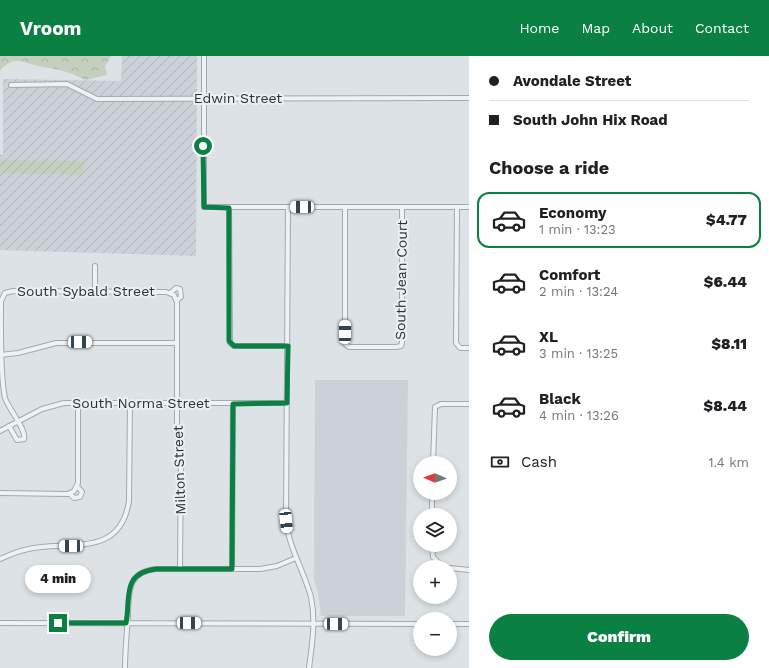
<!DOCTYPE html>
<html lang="en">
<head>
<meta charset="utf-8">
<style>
	body { margin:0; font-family:"Work Sans",sans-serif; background:#f6f6f6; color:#202124; height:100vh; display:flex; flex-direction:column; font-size:15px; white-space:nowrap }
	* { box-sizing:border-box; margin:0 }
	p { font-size:13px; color:#757577 }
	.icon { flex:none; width:22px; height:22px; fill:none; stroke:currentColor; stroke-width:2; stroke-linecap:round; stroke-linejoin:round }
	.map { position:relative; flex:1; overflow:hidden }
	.sheet { display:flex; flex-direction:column; background:#fff; width:300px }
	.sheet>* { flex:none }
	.hud { display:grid; align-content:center; height:88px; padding:0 20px; background:#fff }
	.needle { width:26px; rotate:272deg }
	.controls { position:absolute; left:413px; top:400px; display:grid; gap:8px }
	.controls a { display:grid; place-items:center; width:44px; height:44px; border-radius:50%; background:#fff; box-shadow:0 2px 6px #0003; font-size:20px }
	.end { position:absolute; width:18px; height:18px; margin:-9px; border:5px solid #0b8043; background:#fff; box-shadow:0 0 0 2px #fff }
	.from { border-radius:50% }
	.bubble { position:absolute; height:28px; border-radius:14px; background:#fff; box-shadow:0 2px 6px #0003; font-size:13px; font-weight:800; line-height:28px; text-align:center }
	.car { position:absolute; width:12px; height:24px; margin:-12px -6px; border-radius:5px; box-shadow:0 0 3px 1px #0007; background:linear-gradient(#fff 24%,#345 0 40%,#fff 0 76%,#345 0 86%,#fff 0) }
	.hud b { display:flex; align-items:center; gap:14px; height:38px; font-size:15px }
	.hud b+b { border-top:1px solid #e0e0e0 }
	.hud i { width:10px; height:10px; background:#202124 }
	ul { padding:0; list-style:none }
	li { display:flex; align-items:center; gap:12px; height:56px; margin:0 8px 6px; padding:0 12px; border:2px solid transparent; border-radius:12px }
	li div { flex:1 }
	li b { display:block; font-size:15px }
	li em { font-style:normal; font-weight:800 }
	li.current { border-color:#0b8043 }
	li>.icon { width:36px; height:36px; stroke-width:1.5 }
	h2 { padding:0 20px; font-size:18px; line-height:48px }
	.pay { display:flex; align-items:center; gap:10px; height:44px; padding:0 20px; font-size:15px }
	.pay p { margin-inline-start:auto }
	.primary-button { display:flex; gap:8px; margin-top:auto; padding:8px 20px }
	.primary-button a { flex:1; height:46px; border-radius:24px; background:#0b8043; color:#fff; font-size:16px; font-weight:800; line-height:46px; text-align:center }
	header { display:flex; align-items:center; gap:24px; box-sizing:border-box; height:56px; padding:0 20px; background:#0b8043; color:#fff }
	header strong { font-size:19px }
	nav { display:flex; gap:22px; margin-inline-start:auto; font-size:14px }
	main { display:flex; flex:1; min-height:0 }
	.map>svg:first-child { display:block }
</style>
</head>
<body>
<header>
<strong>Vroom</strong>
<nav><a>Home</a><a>Map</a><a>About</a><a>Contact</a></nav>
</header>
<main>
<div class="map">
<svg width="469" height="612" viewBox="0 0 469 612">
	<defs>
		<pattern id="industrial-furrows" width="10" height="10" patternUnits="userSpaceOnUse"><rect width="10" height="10" fill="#cbd1d7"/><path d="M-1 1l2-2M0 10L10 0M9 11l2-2" fill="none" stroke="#aeb4b9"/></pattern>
		<pattern id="forest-crowns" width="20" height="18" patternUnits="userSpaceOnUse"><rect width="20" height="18" fill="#c5cfbe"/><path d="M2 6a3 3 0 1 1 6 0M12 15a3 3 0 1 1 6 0" fill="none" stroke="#a9b2a4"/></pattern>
		<pattern id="garden-furrows" width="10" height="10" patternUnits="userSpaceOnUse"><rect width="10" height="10" fill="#c5cfbe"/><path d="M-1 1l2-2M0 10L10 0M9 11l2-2" fill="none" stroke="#a9b2a4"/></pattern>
	</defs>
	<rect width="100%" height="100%" fill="#dce2e6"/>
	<polygon fill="#cbd1d7" points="315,324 408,324 405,560 321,560 318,536 314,524"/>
	<polygon fill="url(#industrial-furrows)" points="122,0 197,0 196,200 0,194 0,99 3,98 3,23 121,25"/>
	<path fill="url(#forest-crowns)" d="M 0,0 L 111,0 L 105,10 L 107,19 L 85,24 C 68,14 52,13 34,9 C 29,8 24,5 18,5 C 12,4 3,10 0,15 Z"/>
	<polygon fill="url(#garden-furrows)" points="0,104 84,105 83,119 0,117"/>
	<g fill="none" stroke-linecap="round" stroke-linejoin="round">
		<g stroke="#a2aaaf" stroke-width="6">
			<g id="minor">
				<polyline points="204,0 204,151 469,151"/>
				<polyline points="11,29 67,28 97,43 469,42"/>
				<path d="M 288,151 L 286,465 C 289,492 304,515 311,541 C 316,565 312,589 309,612"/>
				<polyline points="345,151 345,288 349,291 396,291 401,290 402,287 402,151"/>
				<polyline points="457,151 456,287 460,292 469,292"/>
				<polyline points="229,152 230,287 234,290 288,290"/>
				<polyline points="95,235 95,210"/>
				<polyline points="170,237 176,232 180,233 181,241 177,244"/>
				<polyline points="0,299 18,297 56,287 177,287"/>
				<path d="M 9,370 L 17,384 L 24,383 C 27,374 8,352 5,342 C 0,320 1,270 1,245 L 5,237 L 13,235 L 166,236 L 174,239 L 177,246 L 177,375 L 181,399 L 180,513"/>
				<polyline points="0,375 42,353 64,347 287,347"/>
				<polyline points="433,407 435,351 441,348 469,348"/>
				<polyline points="0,437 68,438 74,435 78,427 78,347"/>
				<polyline points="70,438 74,442 80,441 82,436 77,430"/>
				<polyline points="432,459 432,437"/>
				<polyline points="432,489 433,501 443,511"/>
				<path d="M 0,503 C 13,497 27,492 41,491 C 79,487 121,497 129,445 L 130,347"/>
				<polyline points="450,512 469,514"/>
				<polyline points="232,513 233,348"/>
				<polyline points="0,567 420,568"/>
				<polyline points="450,568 469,568"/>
				<path d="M 125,612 C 125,594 127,577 128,559 C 129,536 127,516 156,513 L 260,513 L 277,510 L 296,502"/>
			</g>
		</g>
		<use href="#minor" stroke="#eff2f4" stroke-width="4"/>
	</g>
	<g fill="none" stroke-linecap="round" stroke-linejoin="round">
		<path stroke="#0b8043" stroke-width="5" d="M 58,567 L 126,567 C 131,543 121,517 156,513 L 232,513 L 233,348 L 287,347 L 288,290 L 234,290 L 229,285 L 229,152 L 204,151 L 203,90"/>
	</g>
	<g text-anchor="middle" stroke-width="4" stroke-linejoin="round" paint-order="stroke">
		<g font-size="14" fill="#27323b" stroke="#ebf0f4">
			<text x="238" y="47">Edwin Street</text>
			<text transform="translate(401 224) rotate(-89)" y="5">South Jean Court</text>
			<text x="86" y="240">South Sybald Street</text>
			<text x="141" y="352">South Norma Street</text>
			<text transform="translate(179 414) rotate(-92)" y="5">Milton Street</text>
		</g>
	</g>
</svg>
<div class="controls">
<a><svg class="needle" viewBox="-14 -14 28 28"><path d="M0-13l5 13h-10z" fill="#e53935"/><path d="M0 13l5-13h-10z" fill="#757577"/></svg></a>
<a><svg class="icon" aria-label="layers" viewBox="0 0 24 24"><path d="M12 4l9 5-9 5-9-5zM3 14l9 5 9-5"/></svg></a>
<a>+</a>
<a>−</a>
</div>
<i class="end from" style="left:203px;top:90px"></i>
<i class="end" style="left:58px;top:567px"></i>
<div class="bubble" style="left:25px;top:509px;width:66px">4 min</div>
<i class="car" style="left:302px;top:151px;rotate:270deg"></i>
<i class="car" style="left:345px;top:276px;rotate:0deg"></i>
<i class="car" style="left:80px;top:286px;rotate:90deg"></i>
<i class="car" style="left:286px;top:465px;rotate:174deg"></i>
<i class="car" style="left:71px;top:490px;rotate:270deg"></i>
<i class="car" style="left:189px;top:567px;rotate:90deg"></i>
<i class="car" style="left:336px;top:568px;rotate:90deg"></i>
</div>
<section class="sheet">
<div class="hud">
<b><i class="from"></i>Avondale Street</b>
<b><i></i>South John Hix Road</b>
</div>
<h2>Choose a ride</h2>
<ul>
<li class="current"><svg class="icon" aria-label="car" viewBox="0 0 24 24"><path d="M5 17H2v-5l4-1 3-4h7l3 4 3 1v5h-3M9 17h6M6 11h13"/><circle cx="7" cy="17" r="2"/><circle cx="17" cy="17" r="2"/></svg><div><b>Economy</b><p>1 min · 13:23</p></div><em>$4.77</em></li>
<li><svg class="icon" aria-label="car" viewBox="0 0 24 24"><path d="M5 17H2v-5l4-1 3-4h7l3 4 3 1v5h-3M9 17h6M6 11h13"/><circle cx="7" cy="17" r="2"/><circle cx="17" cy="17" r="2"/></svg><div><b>Comfort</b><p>2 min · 13:24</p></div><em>$6.44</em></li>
<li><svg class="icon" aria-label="car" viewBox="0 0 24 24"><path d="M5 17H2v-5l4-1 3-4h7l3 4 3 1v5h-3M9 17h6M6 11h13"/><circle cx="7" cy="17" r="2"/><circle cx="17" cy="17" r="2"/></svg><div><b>XL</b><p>3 min · 13:25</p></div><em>$8.11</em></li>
<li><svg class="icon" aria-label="car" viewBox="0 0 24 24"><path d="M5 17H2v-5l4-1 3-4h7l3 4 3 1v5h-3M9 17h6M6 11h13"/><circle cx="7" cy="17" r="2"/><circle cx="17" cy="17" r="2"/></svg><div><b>Black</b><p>4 min · 13:26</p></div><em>$8.44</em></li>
</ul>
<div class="pay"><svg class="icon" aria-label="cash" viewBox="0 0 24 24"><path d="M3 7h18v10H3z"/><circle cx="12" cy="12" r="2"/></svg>Cash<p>1.4 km</p></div>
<div class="primary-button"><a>Confirm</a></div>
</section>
</main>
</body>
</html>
